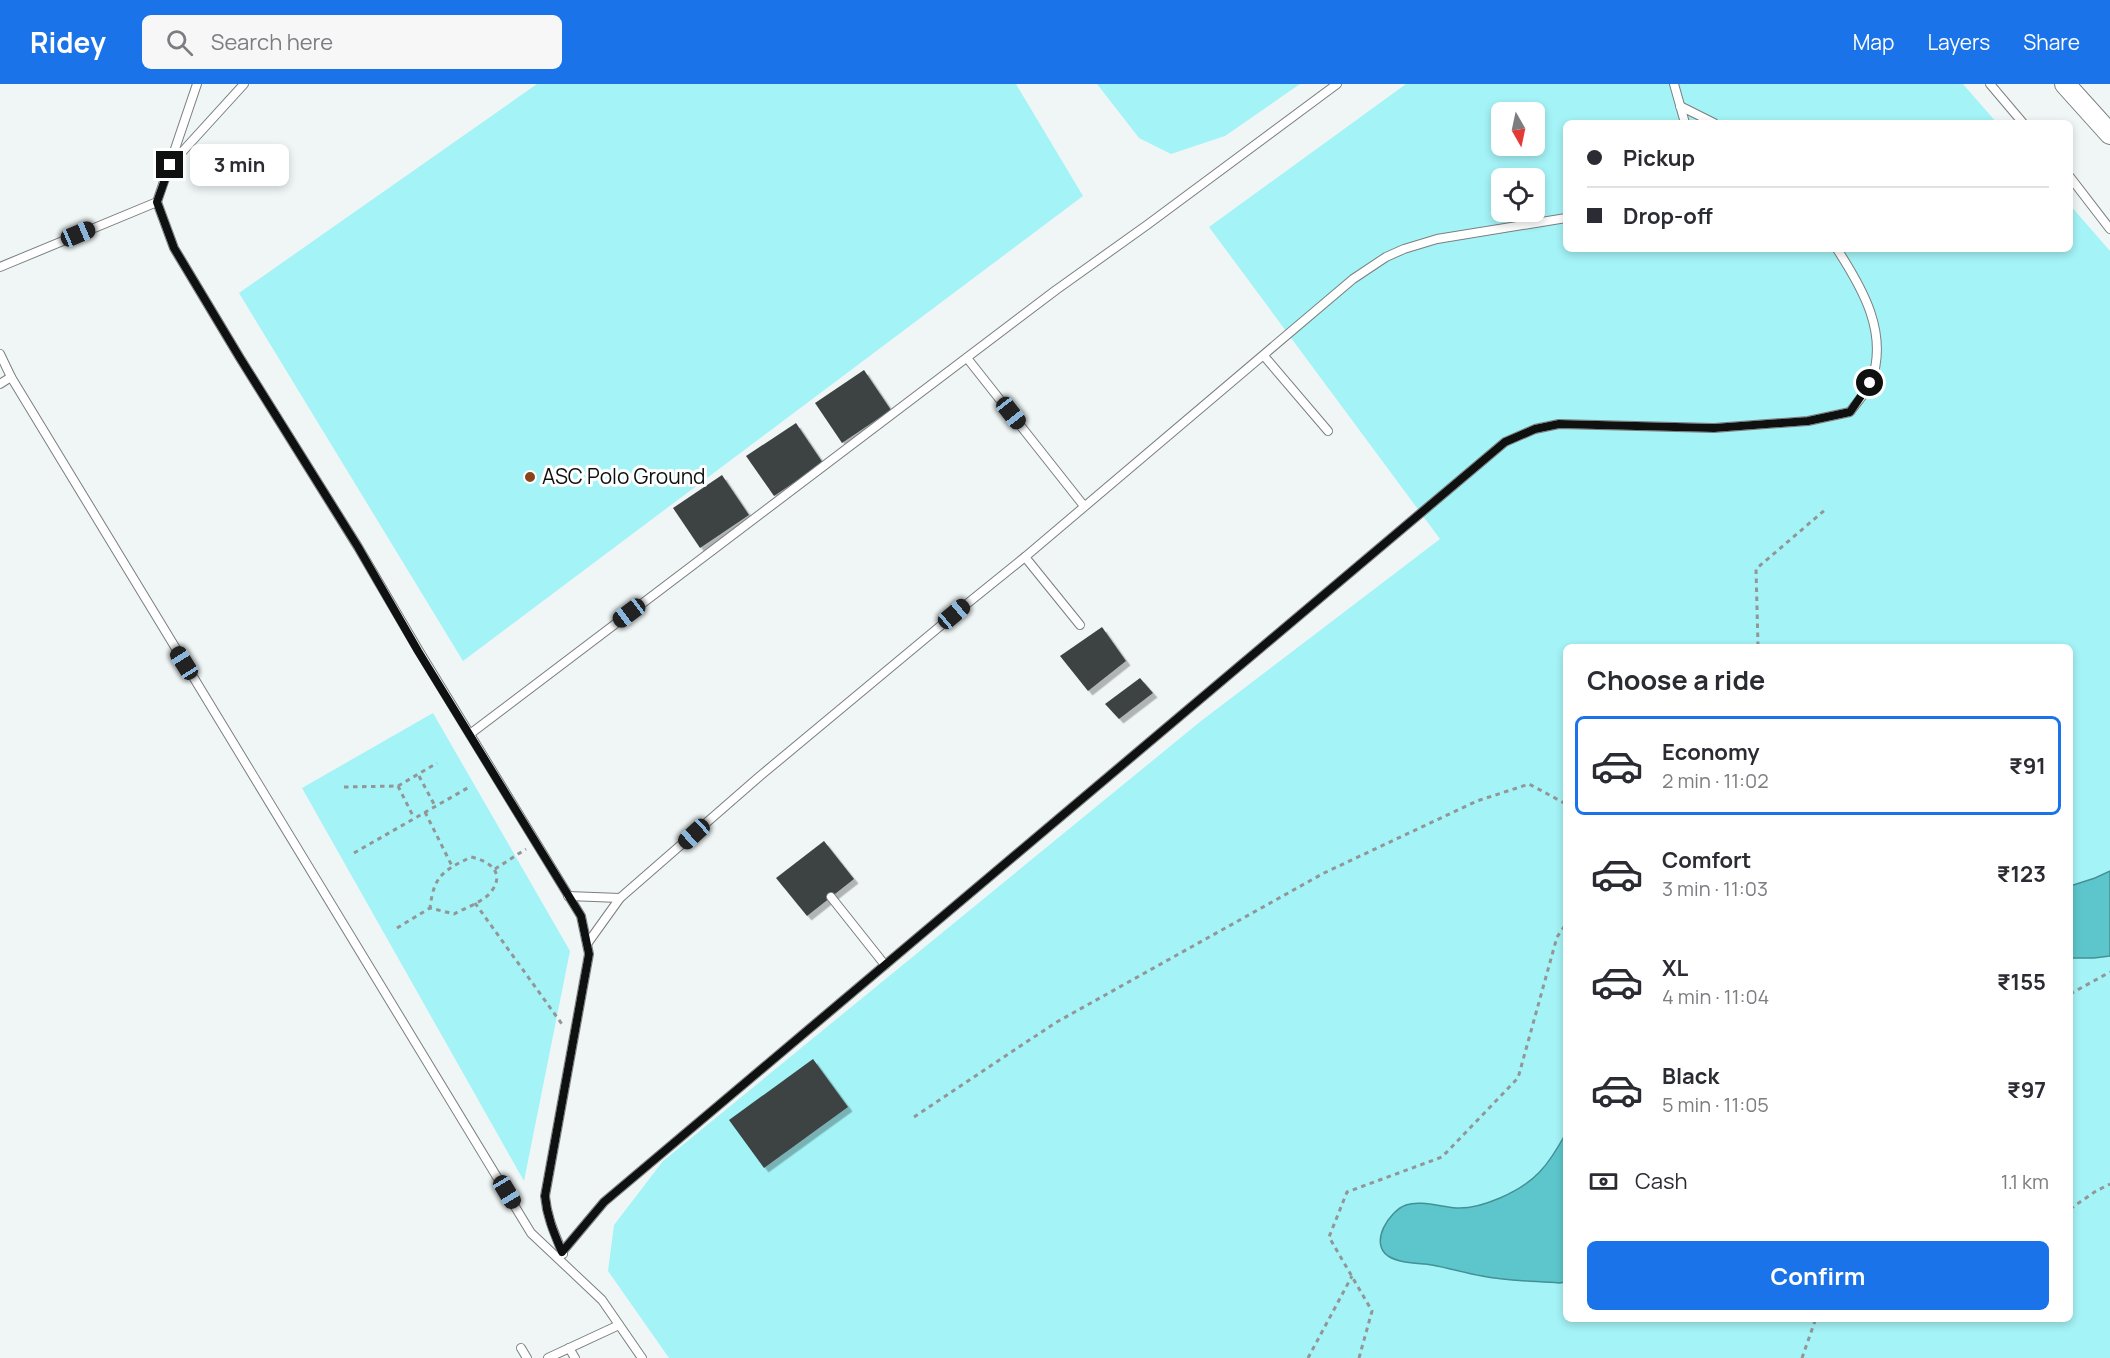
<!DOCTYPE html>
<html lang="en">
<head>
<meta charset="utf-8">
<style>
	body { margin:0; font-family:Manrope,sans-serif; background:#f7f7f7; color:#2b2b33; height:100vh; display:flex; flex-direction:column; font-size:22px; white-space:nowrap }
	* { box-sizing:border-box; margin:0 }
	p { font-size:20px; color:#7c7c81 }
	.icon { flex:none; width:33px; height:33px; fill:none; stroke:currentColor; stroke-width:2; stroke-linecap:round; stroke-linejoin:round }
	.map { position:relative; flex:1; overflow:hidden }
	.side { position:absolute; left:1563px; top:560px; width:510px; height:678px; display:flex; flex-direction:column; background:#fff; border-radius:9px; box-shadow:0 3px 9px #0003 }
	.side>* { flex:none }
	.hud { position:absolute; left:1563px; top:36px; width:510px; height:132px; border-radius:9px; box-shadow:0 3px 9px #0003; display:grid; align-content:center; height:132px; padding:0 24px; background:#fff }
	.needle { width:39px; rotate:171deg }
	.buttons { position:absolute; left:1491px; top:18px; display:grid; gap:12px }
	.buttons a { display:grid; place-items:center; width:54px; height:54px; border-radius:9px; background:#fff; box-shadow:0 3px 9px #0003; font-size:30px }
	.end { position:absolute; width:27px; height:27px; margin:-14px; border:8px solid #0f1111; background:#fff; box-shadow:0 0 0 3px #fff }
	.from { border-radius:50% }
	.bubble { position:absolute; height:42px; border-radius:9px; background:#fff; box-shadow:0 3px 9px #0003; font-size:20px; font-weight:700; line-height:42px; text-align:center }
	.car { position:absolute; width:18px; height:36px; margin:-18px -9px; border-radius:8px; box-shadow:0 0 4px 2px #0007; background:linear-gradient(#222 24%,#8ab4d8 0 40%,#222 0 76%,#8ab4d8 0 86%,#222 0) }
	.hud b { display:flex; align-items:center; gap:21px; height:57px; font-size:22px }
	.hud b+b { border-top:2px solid #e1e1e2 }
	.hud i { width:15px; height:15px; background:#2b2b33 }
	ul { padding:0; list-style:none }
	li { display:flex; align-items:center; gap:18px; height:99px; margin:0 12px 9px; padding:0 12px; border:3px solid transparent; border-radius:9px }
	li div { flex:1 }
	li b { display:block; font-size:22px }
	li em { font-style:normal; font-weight:700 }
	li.selected { border-color:#1a73e8 }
	li>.icon { width:54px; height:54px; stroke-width:1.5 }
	h2 { padding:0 24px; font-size:27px; line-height:72px }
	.pay { display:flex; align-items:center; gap:15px; height:66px; padding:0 24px; font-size:22px }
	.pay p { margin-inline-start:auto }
	.action { display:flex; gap:12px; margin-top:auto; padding:12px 24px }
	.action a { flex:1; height:69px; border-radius:9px; background:#1a73e8; color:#fff; font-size:24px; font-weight:700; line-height:69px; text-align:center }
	header { display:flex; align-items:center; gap:36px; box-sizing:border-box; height:84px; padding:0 30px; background:#1a73e8; color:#fff }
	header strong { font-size:28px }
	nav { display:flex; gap:33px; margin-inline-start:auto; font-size:21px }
	.search { width:420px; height:54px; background:#f7f7f7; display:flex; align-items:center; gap:15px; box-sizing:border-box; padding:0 21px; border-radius:9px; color:#7c7c81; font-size:22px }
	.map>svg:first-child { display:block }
</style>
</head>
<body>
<header>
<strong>Ridey</strong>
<div class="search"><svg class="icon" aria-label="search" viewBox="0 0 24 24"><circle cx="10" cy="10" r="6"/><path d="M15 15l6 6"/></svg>Search here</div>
<nav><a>Map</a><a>Layers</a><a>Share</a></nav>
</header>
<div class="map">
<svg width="2110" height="1274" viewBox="0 0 2110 1274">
	<defs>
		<filter id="shadow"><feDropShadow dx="4.5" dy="4.5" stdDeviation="0" flood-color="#0004"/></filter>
	</defs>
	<rect width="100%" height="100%" fill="#f0f6f6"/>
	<g fill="#a4f3f7" fill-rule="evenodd">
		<polygon points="537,0 1016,0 1083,112 463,577 239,209"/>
		<polygon points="1097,0 1300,0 1225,52 1171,70 1139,54"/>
		<path d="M 1406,0 L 1963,0 L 1997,39 L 1566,39 L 1566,165 L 2070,165 L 2070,121 L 2110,167 L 2110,1274 L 669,1274 L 608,1187 L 614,1141 L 663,1077 L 1201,637 L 1440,455 L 1209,143 ZM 1502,28 L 1534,28 L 1534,62 L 1502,62 ZM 1502,94 L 1534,94 L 1534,128 L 1502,128 ZM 1566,562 L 2070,562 L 2070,1234 L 1566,1234 Z"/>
		<polygon points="433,629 570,867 524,1097 302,704"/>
	</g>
	<g fill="#5cc6cc" stroke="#459094" stroke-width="1.5">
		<polygon points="2110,787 2110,872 2094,874 2070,874 2070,802 2095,794"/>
		<path d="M 1566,1049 L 1566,1198 L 1559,1199 C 1534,1197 1507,1197 1482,1192 C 1465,1189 1449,1184 1432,1181 C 1418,1179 1401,1180 1388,1172 C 1369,1159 1389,1127 1406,1121 C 1420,1116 1441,1123 1456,1124 C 1471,1125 1486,1120 1500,1114 C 1535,1099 1548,1082 1566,1049 Z"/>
	</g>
	<g fill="#3e4343" filter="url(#shadow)">
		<polygon points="864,286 891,326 842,359 815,319"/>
		<polygon points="796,339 823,379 774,412 746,372"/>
		<polygon points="722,391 749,431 700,464 673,424"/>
		<polygon points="1102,543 1126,577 1088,607 1060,572"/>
		<polygon points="1140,594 1153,609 1119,635 1105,620"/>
		<polygon points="824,757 854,795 807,832 776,794"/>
		<polygon points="813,975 848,1023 764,1084 729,1036"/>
	</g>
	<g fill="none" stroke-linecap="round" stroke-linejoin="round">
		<g stroke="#7a7f7f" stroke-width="10">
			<g id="service">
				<polyline points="1674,0 1685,39"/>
				<polyline points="1990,0 2023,39"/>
				<polyline points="1680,22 1714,39"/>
				<polyline points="172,79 244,0"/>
				<polyline points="2070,93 2110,145"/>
				<path d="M 157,118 L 174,164 L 240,274 L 358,463 L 419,567 L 581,832 L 589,870 L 545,1112 C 547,1134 555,1150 563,1170"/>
				<polyline points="0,183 157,118 197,0"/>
				<polyline points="0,270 11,293 531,1149 602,1216 642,1274"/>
				<polyline points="1264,272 1328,347"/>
				<polyline points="967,274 1084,422"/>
				<polyline points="0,300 11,293"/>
				<polyline points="1025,473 1080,541"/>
				<polyline points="470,650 1056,206 1147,141 1337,0"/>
				<polyline points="568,812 620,814 587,860"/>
				<polyline points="831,813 885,881"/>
				<polyline points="620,814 760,692 968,519 1025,473 1353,195 1386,173 1404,165 1437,155 1566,134"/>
				<path d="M 562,1168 L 604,1118 L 1505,358 L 1535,345 L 1559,340 L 1714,344 L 1808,337 L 1850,328 C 1856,319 1867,308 1871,298 C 1889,250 1863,205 1837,165"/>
				<polyline points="521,1264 527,1274"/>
				<polyline points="569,1264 575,1274"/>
				<polyline points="548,1274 619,1241"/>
			</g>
		</g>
		<g stroke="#7a7f7f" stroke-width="22">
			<polyline id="tertiary" points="2065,0 2110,50"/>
		</g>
		<g stroke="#929696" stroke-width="3" stroke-dasharray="4.5 4.5" stroke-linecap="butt">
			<polyline points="1758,562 1756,485 1826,425"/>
			<polyline points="419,692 435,722"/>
			<polyline points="398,702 414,734"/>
			<polyline points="344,703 398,702 437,679"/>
			<polyline points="425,728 452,782"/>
			<polyline points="354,769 471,702"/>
			<polyline points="495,785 526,765"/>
			<polyline points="475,819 564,943"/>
			<path d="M 397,844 L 430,824 L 454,830 C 465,824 483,818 491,808 C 506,788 489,777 471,773 C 443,787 434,791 430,824"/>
			<polyline points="2070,910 2110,888"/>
			<polyline points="914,1033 1055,939 1324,789 1477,717 1529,700 1566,720"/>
			<polyline points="2070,1125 2096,1107 2110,1100"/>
			<polyline points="1308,1274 1352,1192"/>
			<polyline points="1359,1274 1372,1227 1329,1153 1347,1108 1442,1073 1518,994 1557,853 1566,840"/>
			<polyline points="1802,1274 1816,1234"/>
		</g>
		<use href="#service" stroke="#fff" stroke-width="8"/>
		<use href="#tertiary" stroke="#fff" stroke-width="20"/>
	</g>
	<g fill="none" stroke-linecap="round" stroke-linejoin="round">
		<path stroke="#0f1111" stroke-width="8" d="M 170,81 L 157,118 L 174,164 L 240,274 L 358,463 L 418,567 L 581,832 L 589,870 L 545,1112 C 547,1133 554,1149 562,1168 L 604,1118 L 1505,358 L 1535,345 L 1559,340 L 1714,344 L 1808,337 L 1850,328 L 1870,299"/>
	</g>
	<circle fill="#894519" stroke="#fff" stroke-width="2" cx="530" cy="393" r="6"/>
	<g text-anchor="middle" stroke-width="6" stroke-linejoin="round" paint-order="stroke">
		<g font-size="21" fill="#0f1111" stroke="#fff" text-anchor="start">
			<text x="542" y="400">ASC Polo Ground</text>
		</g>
	</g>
</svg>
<div class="buttons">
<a><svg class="needle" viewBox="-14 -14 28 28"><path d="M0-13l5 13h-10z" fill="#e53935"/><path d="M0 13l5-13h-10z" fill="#7c7c81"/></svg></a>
<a><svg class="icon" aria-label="locate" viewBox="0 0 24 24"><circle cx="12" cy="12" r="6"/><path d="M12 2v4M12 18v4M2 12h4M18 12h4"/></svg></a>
</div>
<i class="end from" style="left:1870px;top:299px"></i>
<i class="end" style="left:170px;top:81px"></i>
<div class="bubble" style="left:190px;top:60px;width:99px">3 min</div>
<i class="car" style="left:78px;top:150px;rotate:67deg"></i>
<i class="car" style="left:1011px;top:329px;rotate:142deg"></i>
<i class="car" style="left:629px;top:529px;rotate:233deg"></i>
<i class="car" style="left:954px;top:530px;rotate:50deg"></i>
<i class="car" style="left:184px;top:579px;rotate:328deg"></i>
<i class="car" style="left:694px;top:750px;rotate:228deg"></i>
<i class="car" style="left:507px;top:1108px;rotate:149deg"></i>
<div class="hud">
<b><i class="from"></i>Pickup</b>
<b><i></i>Drop-off</b>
</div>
<section class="side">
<h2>Choose a ride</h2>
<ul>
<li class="selected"><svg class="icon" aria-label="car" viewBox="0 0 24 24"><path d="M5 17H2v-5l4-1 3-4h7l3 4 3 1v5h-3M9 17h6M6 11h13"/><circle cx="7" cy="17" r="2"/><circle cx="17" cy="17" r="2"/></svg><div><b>Economy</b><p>2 min · 11:02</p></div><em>₹91</em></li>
<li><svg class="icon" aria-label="car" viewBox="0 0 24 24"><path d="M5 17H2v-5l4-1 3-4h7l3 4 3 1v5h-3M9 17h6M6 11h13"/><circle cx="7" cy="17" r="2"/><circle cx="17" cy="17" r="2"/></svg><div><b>Comfort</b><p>3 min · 11:03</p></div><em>₹123</em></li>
<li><svg class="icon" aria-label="car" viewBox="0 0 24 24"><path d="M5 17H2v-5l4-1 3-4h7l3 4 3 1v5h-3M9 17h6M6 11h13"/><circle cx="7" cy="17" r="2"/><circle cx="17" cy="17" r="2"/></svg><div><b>XL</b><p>4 min · 11:04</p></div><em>₹155</em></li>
<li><svg class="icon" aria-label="car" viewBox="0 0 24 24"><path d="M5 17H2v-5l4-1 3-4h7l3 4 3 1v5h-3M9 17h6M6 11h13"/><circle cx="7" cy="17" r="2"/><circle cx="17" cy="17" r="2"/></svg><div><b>Black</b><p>5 min · 11:05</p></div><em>₹97</em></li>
</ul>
<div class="pay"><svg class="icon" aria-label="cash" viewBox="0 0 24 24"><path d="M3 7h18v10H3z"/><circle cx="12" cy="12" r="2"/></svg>Cash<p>1.1 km</p></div>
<div class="action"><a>Confirm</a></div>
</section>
</div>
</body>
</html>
